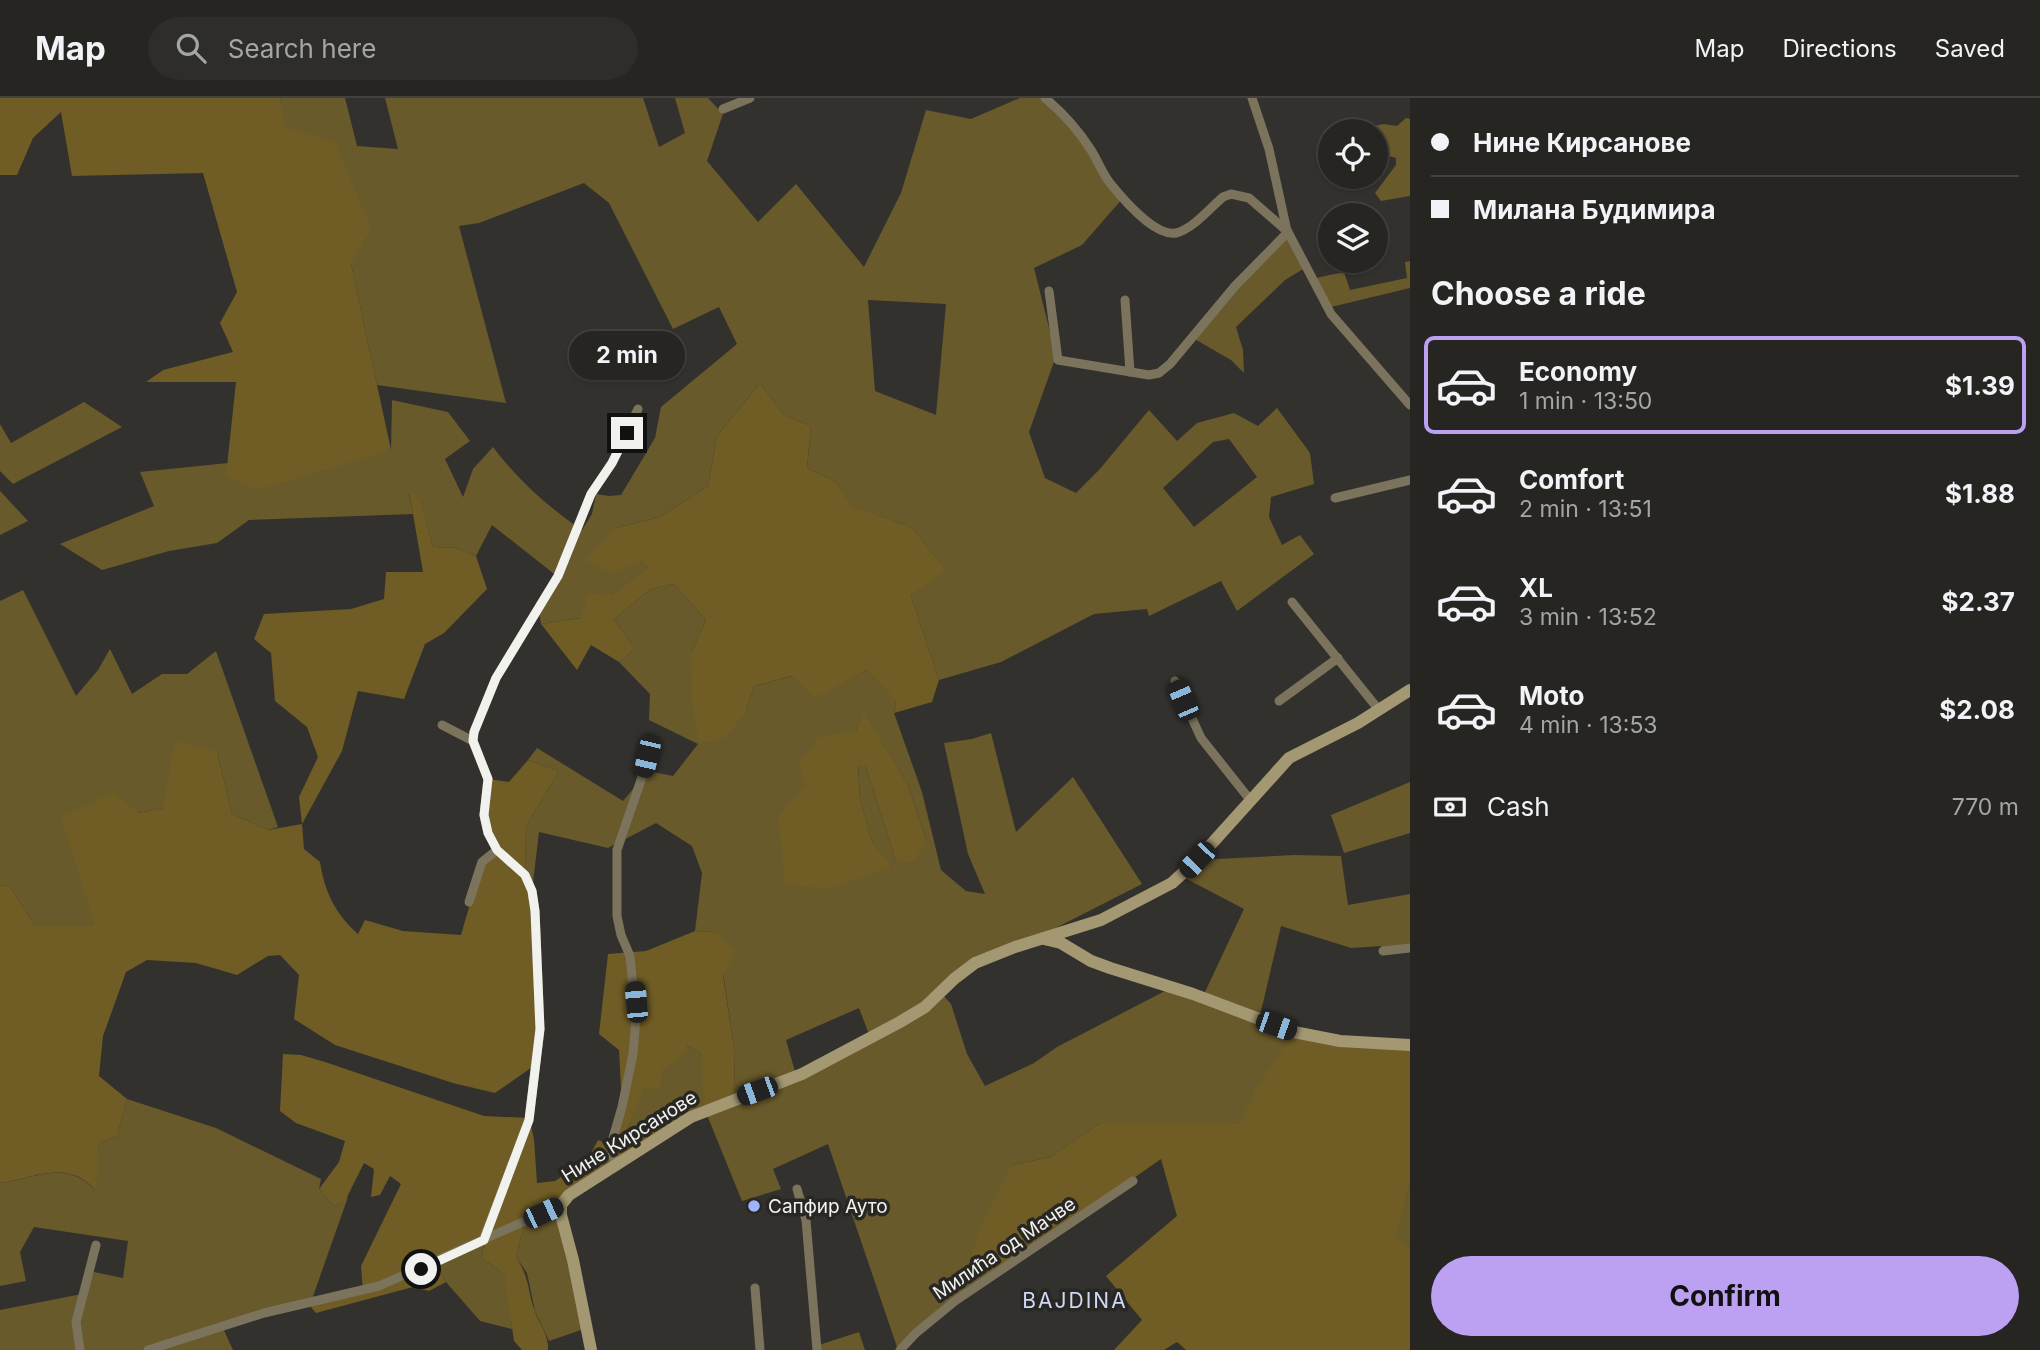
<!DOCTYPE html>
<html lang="en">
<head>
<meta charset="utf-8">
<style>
	body { margin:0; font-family:Inter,sans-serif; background:#2e2d2a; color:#f1f3f6; height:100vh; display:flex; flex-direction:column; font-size:26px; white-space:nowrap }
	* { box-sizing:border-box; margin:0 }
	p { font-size:23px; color:#a4a5a5 }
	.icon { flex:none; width:38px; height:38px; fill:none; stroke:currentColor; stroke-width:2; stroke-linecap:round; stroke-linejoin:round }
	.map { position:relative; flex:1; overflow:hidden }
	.details { display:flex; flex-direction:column; background:#262522; width:630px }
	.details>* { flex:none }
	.banner { display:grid; align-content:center; height:154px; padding:0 21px; background:#262522 }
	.fabs { position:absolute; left:1318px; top:21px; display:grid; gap:14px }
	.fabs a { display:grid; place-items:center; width:70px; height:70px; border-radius:50%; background:#262522; box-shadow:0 2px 5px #0004,0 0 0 2px #424240; font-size:35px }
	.end { position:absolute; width:32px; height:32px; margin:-16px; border:9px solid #f1f1ee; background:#111; box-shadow:0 0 0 4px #111 }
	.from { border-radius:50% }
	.bubble { position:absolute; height:49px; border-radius:24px; background:#262522; box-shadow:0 2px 5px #0004,0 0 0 2px #424240; font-size:23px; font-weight:700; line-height:49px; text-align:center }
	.car { position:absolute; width:21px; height:42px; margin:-21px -10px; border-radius:9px; box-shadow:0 0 5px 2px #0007; background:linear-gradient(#222 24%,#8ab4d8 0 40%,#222 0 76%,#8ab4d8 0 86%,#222 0) }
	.banner b { display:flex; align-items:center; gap:24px; height:66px; font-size:26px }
	.banner b+b { border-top:2px solid #424240 }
	.banner i { width:18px; height:18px; background:#f1f3f6 }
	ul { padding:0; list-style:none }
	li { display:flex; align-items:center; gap:21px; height:98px; margin:0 14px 10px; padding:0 7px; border:4px solid transparent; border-radius:10px }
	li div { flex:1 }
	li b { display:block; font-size:26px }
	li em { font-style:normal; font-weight:700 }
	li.on { border-color:#bca0f2 }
	li>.icon { width:63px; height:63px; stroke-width:1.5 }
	h2 { padding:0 21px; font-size:32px; line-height:84px }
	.pay { display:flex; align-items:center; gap:18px; height:77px; padding:0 21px; font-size:26px }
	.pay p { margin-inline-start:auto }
	.cta { display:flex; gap:14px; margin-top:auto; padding:14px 21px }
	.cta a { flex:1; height:80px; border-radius:42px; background:#bca0f2; color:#111; font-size:28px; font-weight:700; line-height:80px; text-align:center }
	header { display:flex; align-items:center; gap:42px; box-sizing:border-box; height:98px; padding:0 35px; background:#262522; border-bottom:2px solid #424240 }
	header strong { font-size:33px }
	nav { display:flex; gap:38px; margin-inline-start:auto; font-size:24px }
	.search { width:490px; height:63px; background:#2e2d2a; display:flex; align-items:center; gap:18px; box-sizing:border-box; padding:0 24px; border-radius:38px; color:#a4a5a5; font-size:26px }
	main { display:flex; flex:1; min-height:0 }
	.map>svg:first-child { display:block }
</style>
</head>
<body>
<header>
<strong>Map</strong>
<div class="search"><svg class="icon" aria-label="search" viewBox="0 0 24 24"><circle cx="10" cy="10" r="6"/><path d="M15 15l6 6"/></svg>Search here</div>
<nav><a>Map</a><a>Directions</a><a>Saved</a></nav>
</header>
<main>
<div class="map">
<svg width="1410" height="1252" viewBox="0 0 1410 1252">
	<rect width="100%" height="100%" fill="#32312d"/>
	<g fill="#695a2b" fill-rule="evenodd">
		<path d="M 280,0 L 345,0 L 357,48 L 398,51 L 385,0 L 643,0 L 659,49 L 685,35 L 675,0 L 708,0 L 723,16 L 707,63 L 758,124 L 796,86 L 864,169 L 901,95 L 926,12 L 971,21 L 1020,0 L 1044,0 L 1064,18 L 1123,100 L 1082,147 L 1034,170 L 1056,258 L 1029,334 L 1045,380 L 1076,395 L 1099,372 L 1149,312 L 1177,343 L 1197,325 L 1234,315 L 1258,328 L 1277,310 L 1310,355 L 1314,386 L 1271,399 L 1269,419 L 1282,447 L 1300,437 L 1314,456 L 1237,513 L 1221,483 L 1149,518 L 1147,511 L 1094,516 L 1001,564 L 939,582 L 911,498 L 945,472 L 913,430 L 849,407 L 835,383 L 807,370 L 811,328 L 784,317 L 760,285 L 717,338 L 708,388 L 660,419 L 615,430 L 640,463 L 650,470 L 610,497 L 581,520 L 541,526 L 539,513 L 558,479 L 492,427 L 476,458 L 456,450 L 433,449 L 420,403 L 409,395 L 413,416 L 249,422 L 217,445 L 169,453 L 102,472 L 60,446 L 154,408 L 140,374 L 228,365 L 227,378 L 391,352 L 392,302 L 448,314 L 470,343 L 445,361 L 463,399 L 473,371 L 493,349 C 517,381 549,410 582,432 L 592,416 L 596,396 L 609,398 L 621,397 L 655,340 L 661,309 L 737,246 L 719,209 L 673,231 L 609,105 L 584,85 L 479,125 L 459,128 L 506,305 L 377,287 L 351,166 L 284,29 ZM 868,202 L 946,206 L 936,317 L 875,293 ZM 1229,341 L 1257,379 L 1194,429 L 1163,390 L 1213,344 Z"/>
		<polygon points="1406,20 1410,21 1410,98 1381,103 1375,95 1396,67 1396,60 1389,58 1386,44 1376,46 1376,33 1347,33 1384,26 1397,28"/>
		<polygon points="1288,134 1305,170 1285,182 1236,229 1243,252 1244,275 1231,262 1191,239"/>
		<polygon points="1410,163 1410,190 1327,210 1311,181 1344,174 1350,192 1407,180 1405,164"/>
		<polygon points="84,304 122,329 13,386 0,373 0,326 11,345"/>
		<polygon points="0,393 28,423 0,437"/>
		<path d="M 674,486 L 706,522 L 691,555 L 746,613 L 754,588 L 793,578 L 815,599 L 867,572 L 896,602 L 894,615 L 922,694 L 941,772 L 966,793 L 985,796 L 968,756 L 944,645 L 972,641 L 991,635 L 1016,734 L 1073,679 L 1142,786 L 1001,858 L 975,865 L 941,895 L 951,906 L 967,956 L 985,988 L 1034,965 L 1057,949 L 1165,893 L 1204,896 L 1244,811 L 1183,779 L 1197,762 L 1294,757 L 1341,758 L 1348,807 L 1410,796 L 1410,850 L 1383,853 L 1381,848 L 1351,850 L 1281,828 L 1259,922 L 1294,934 L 1239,1026 L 1099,1026 L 1050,1059 L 1012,1067 L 983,1183 L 898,1252 L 828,1046 L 773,1071 L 781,1091 L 742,1103 L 705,1012 L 684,1022 L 670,1012 L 627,1033 C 632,1019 637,1003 644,991 C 655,973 675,964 688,948 L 700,954 L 703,977 L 735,1001 L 734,950 L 717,834 L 695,833 L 702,775 L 692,748 L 656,725 L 608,750 L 539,734 L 532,793 L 525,777 L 526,728 L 559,673 L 528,662 L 537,650 L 623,703 L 648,673 L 673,678 L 698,646 L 649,622 L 650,596 L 619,564 L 635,551 L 614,521 L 651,491 ZM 863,613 L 908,687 L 926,742 L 896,763 L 866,669 L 858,666 L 860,702 L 872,743 L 892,770 L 779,718 L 856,633 ZM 859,910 L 870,939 L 796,977 L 786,942 Z"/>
		<polygon points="23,492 76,598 98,572 110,551 132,596 162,576 187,576 216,553 278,729 268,732 232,716 217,654 163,710 138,715 96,829 35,828 9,787 0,788 0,503"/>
		<polygon points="1410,684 1410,735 1344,755 1331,717"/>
		<path d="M 127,1001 L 216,1030 L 321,1081 L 319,1091 L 334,1108 L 348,1099 L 311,1204 L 222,1228 L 233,1252 L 0,1252 L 0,1212 L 82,1196 L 89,1173 L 123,1180 L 128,1143 L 34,1129 L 20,1154 L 26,1183 L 0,1188 L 0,1085 C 37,1080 66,1061 95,1092 L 99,1045 L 117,1038 Z"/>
		<polygon points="1410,1087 1410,1151 1394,1138"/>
		<polygon points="561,1107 587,1230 549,1243 535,1213 527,1175 516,1159 525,1124"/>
		<polygon points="484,1142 482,1160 504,1176 509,1197 512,1231 480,1223 446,1184 438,1170 441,1163"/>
		<polygon points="859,1234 865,1252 821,1252 819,1247"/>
	</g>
	<g fill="#6f5d25">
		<polygon points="0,0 280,0 285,29 335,44 371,130 351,166 391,352 257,392 226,378 236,284 146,284 163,272 233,254 220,225 237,194 203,75 72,78 61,14 33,40 17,77 0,77"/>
		<polygon points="760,285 784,317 811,328 807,370 835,383 850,407 913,430 946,473 911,498 939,582 932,604 894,615 896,603 867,572 815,600 792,578 754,588 746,613 725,641 699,645 692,606 691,555 706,522 674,486 651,491 614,521 635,551 619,564 591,547 577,572 541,526 581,520 588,496 610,497 649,470 640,463 612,475 584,462 615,430 660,419 708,388 717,338"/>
		<path d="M 409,393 L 420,402 L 433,449 L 456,450 L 476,458 L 487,491 L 444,535 L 425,546 L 404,601 L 358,593 L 342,653 L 302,726 L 304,751 L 320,764 C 325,795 335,815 358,836 L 365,822 L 403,833 L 461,837 L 482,764 L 497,752 L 488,735 L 488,681 L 509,684 L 528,662 L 559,673 L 526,728 L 525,777 L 532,793 L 540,931 L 535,967 L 495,995 L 453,985 L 335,947 L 294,921 L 299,877 L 280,857 L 268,858 L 237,877 L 196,865 L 147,862 L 126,874 L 103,938 L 99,978 L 127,1001 L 117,1038 L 99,1045 L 96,1093 C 69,1060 35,1080 0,1085 L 0,788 L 9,787 L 35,828 L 95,828 L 61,719 L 114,694 L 138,715 L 163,710 L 175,643 L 217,654 L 232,716 L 268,732 L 302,726 L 299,699 L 318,659 L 307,629 L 275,603 L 271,555 L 254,541 L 264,516 L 351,511 L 384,501 L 386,474 L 423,474 Z"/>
		<polygon points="863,612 908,687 926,742 913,764 896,763 866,669 858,667 860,702 872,743 892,769 829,791 785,786 778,718 805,688 799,667 818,639 856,633"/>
		<path d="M 695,833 L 717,834 L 735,855 L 723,877 L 734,950 L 735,1001 L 705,1011 L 700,954 L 688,948 L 678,961 L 662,972 L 660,990 L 644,991 L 627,1032 L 671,1012 L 684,1022 L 525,1124 L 516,1159 C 531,1182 527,1194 536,1216 C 541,1228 549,1239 548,1252 L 522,1252 L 514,1243 L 504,1176 L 482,1160 L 485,1137 L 441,1163 L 438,1170 L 446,1184 L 429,1193 L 413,1189 L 316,1215 L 309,1207 L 363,1193 L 361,1168 L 401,1086 L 390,1078 L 380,1097 L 371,1099 L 374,1071 L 364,1065 L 346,1101 L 334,1108 L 319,1091 L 339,1064 L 345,1043 L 296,1025 L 280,1013 L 283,956 L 301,957 L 325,964 L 484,1018 L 529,1020 L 534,1041 L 537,1085 L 555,1083 L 588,1061 L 598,1042 L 611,1047 L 622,1009 L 619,952 L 599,936 L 608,856 L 646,853 Z"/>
		<polygon points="1294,934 1410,947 1410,1087 1395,1138 1410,1151 1410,1252 1186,1252 1177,1244 1164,1252 1114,1252 1142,1222 1106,1178 1177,1118 1161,1061 1011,1166 983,1183 971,1159 981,1127 1012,1067 1050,1059 1099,1026 1239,1026 1258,987"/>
	</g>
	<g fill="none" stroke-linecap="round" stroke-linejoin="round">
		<g stroke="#7b735c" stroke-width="9">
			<path d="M 1045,0 C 1062,14 1079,33 1091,52 C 1098,63 1102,75 1110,85 C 1122,100 1155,139 1176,135 C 1193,131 1210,110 1223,99 L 1231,96 L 1249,100 L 1288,134 L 1331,216 L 1410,307"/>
			<polyline points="1252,0 1269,51 1287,133"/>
			<polyline points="723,11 750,0"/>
			<polyline points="1049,193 1058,262 1149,277 1159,275 1170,266 1235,188 1288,134"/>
			<polyline points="1125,202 1130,274"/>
			<polyline points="1335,400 1410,382"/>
			<polyline points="1292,504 1379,612"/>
			<polyline points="1175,583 1201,640 1251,703"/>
			<polyline points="1279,603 1338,560"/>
			<polyline points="442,627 473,643"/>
			<polyline points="469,804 482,764 497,752"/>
			<polyline points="1383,853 1410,850"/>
			<polyline points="615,1066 611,1047 622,1009 633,956 636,919 630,858 621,837 617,818 617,752 641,682 647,658"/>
			<polyline points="797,1091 806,1122 817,1252"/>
			<polyline points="484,1142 485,1137 529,1022 540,931 535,813 532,793 525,777 497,752 488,735 484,717 488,681 473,643 474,634 496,580 558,478 591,396 612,365 638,311"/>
			<polyline points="755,1190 760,1252"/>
			<polyline points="80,1252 76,1224 96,1147"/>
			<polyline points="148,1252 264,1215 379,1188 561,1107"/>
			<polyline points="900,1252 916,1235 955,1203 1133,1083"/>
		</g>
		<g stroke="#a49873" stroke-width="12">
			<polyline points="1044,841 1061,845 1091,863 1110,870 1193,896 1294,934 1340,943 1410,947"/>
			<polyline points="591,1252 573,1162 561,1117 561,1107 569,1097 691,1019 802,976 900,924 925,909 954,881 975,865 1015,849 1101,822 1172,785 1197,762 1289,660 1358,625 1410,592"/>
		</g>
	</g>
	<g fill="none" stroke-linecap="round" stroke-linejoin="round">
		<polyline stroke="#f1f1ee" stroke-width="9" points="421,1171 484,1142 529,1022 540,931 535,813 532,793 525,777 497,752 488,735 484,717 488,681 473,643 474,634 496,580 558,478 591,396 612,365 627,335"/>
	</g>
	<circle fill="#9eb4fd" stroke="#282723" stroke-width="2.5" cx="754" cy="1108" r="7"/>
	<g text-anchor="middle" stroke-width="7" stroke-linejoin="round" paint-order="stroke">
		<g font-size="19" fill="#f1f1ee" stroke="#282723">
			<text transform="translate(629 1038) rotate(-32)" y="7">Нине Кирсанове</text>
			<text transform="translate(1004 1150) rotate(-34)" y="7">Милића од Мачве</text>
		</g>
		<g font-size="19" fill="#f1f1ee" stroke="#282723" text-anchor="start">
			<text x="768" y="1115">Сапфир Ауто</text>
		</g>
		<g font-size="21" letter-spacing="2" fill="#cfd8f4" stroke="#282723">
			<text x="1075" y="1210">BAJDINA</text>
		</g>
	</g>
</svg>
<div class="fabs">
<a><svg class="icon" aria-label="locate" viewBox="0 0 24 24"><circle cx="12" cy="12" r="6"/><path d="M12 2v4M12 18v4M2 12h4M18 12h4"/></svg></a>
<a><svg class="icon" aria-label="layers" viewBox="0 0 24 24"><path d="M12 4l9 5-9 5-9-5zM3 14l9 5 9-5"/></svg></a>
</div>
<i class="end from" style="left:421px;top:1171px"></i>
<i class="end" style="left:627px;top:335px"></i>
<div class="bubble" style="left:569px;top:233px;width:116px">2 min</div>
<i class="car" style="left:1183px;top:602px;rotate:337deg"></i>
<i class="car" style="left:647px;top:659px;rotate:193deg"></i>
<i class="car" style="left:1197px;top:762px;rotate:224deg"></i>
<i class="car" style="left:636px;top:904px;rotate:355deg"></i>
<i class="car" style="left:1276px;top:928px;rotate:109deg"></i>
<i class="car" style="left:757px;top:993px;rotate:250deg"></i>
<i class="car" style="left:543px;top:1115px;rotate:65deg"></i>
</div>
<section class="details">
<div class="banner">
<b><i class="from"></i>Нине Кирсанове</b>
<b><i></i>Милана Будимира</b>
</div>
<h2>Choose a ride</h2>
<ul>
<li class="on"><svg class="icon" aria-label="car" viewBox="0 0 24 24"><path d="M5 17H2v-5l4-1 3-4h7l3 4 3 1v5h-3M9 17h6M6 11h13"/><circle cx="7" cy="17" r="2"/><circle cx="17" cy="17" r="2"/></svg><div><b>Economy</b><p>1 min · 13:50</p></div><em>$1.39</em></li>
<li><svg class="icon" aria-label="car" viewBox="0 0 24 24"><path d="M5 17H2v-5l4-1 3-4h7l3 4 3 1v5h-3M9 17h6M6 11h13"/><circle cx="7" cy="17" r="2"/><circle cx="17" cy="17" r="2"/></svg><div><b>Comfort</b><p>2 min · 13:51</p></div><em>$1.88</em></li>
<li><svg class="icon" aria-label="car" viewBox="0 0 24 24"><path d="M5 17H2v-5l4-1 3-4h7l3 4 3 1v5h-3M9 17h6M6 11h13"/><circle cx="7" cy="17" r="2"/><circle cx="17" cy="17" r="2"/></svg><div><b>XL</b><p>3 min · 13:52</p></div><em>$2.37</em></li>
<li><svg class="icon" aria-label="car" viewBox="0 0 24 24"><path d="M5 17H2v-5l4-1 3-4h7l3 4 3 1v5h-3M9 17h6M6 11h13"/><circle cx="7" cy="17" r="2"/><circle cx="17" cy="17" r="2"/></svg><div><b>Moto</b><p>4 min · 13:53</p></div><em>$2.08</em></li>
</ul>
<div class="pay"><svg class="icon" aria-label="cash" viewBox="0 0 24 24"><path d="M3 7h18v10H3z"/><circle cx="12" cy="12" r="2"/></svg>Cash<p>770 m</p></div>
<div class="cta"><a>Confirm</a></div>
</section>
</main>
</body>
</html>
